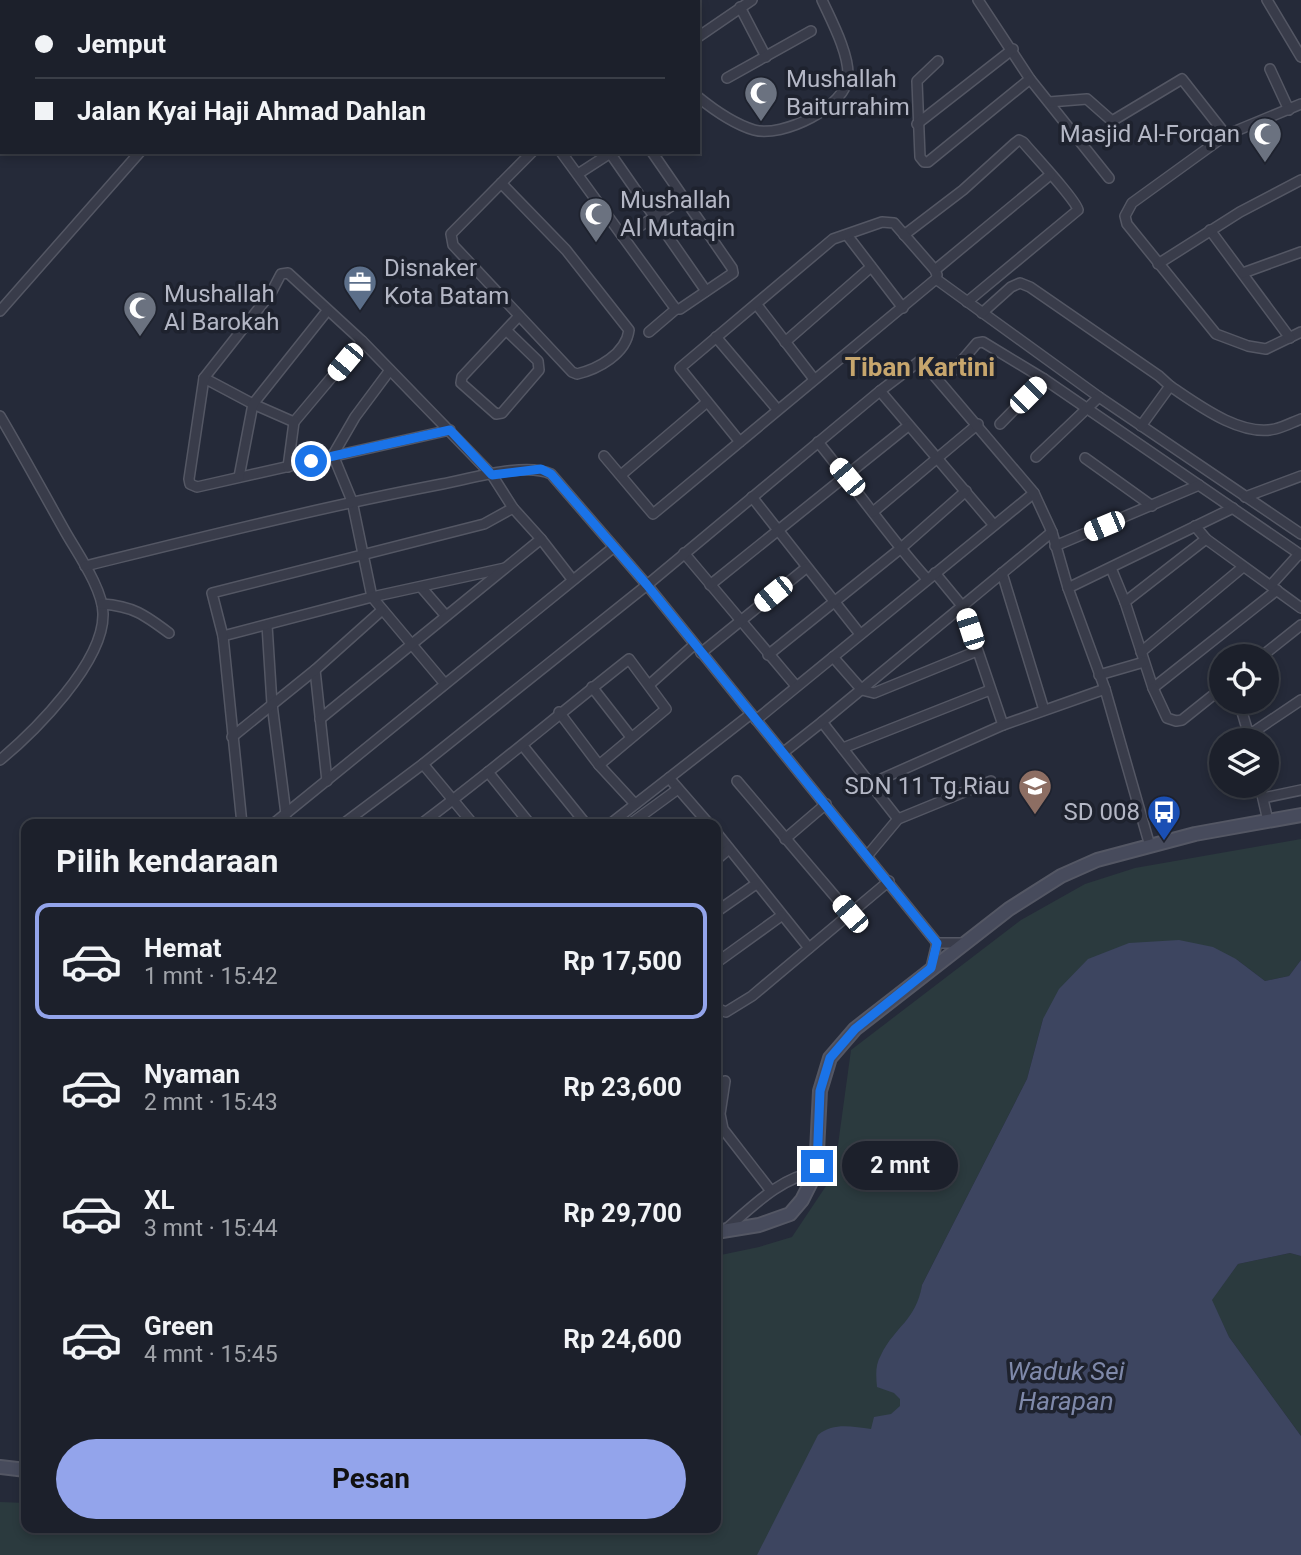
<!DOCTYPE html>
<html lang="id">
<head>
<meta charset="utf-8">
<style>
	body { margin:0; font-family:Roboto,sans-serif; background:#292d37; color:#f1f3f6; height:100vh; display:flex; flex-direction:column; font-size:26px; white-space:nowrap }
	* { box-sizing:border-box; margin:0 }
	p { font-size:23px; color:#a0a3a9 }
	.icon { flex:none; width:38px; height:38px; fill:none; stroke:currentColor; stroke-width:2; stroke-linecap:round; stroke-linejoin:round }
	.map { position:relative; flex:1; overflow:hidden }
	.drawer { position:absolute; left:21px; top:819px; width:700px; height:714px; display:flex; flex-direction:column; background:#1c202b; border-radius:14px; box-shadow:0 4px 10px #0003,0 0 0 2px #3a3e47 }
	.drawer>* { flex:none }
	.top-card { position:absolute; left:0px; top:0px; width:700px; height:154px; box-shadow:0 4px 10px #0003,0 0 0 2px #3a3e47; display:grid; align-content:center; height:154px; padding:0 35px; background:#1c202b }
	.controls { position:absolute; left:1209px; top:644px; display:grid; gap:14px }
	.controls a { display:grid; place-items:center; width:70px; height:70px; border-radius:50%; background:#1c202b; box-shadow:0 4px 10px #0003,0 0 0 2px #3a3e47; font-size:35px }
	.end { position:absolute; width:32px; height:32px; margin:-16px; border:9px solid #1a73e8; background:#fff; box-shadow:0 0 0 4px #fff }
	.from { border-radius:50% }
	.bubble { position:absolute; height:49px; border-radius:24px; background:#1c202b; box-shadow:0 4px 10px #0003,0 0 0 2px #3a3e47; font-size:23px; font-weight:700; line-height:49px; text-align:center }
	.car { position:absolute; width:21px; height:42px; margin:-21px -10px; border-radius:9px; box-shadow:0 0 5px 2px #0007; background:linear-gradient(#fff 24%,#345 0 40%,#fff 0 76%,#345 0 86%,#fff 0) }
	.top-card b { display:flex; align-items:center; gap:24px; height:66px; font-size:26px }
	.top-card b+b { border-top:2px solid #3a3e47 }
	.top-card i { width:18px; height:18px; background:#f1f3f6 }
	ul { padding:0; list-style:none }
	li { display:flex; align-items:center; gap:21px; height:116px; margin:0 14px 10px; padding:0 21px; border:4px solid transparent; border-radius:14px }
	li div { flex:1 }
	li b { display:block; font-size:26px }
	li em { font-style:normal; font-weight:700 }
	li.active { border-color:#93a4eb }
	li>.icon { width:63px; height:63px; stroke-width:1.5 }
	h2 { padding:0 35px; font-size:32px; line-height:84px }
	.button { display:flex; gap:14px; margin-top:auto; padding:14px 35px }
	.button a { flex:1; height:80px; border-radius:42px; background:#93a4eb; color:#111; font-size:28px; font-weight:700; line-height:80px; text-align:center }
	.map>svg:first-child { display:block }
</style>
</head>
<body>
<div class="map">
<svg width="1301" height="1555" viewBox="0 0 1301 1555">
	<rect width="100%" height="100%" fill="#252a39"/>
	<g fill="#2b3a3e">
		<polygon points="1301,839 1301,960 1289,976 1265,981 1236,959 1043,1019 1027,1079 922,1285 919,1304 889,1344 933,1386 789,1555 0,1555 0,1502 26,1503 26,1528 355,1528 375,1535 418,1532 421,1528 716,1528 716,1256 759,1247 792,1237 834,1174 851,1050 1021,920 1085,884 1135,868"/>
		<polygon points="1290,1253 1301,1256 1301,1436 1229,1337 1211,1300 1238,1264"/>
	</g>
	<path fill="#3d4560" d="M 1179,940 L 1213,947 L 1236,959 L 1265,981 L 1289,976 L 1301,960 L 1301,1256 L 1290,1253 L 1238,1264 L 1212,1300 L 1229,1337 L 1301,1436 L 1301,1555 L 757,1555 L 818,1435 C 834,1422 852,1427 871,1429 L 874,1417 L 891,1414 L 900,1406 L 900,1399 L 894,1393 L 877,1387 C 876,1376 875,1365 881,1355 C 895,1326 916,1321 922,1285 L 1027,1079 L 1043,1019 L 1059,989 L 1088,959 L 1129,943 Z"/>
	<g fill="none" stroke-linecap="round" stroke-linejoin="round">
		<g stroke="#545764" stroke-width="12">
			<g id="minor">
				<polyline points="630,0 632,2"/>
				<polyline points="978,0 1030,79 1109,178"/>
				<polyline points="1267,0 1301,57"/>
				<polyline points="259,2 261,0"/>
				<polyline points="591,2 593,0"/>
				<polyline points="740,7 766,57"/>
				<polyline points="698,37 752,0"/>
				<polyline points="938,61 917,81 920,157 924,162 928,162 1030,79"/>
				<polyline points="1270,69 1289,110"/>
				<polyline points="727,78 811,31"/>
				<path d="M 698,97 C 714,110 734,124 754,130 C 782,138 847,107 848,76 C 849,53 831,20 822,0"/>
				<polyline points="1049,102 1087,99 1112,121 1182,79 1226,135"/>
				<polyline points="1301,104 1226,135 1132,203 1125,216 1127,224 1216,334 1248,346 1266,349 1301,332"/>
				<polyline points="917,124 1013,49"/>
				<polyline points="561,152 672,304 676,309 680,309 733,273 732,268 652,152"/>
				<polyline points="610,153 706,291"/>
				<polyline points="578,174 612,152"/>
				<path d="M 501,183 L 566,250 L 629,330 C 626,354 598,369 577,374 L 572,372 L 453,245 L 451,234 L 532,152"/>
				<polyline points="1210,230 1290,338"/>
				<polyline points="847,235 903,308"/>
				<path d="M 904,235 L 963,190 L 1015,143 L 1019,140 L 1023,142 C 1033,154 1076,200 1078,210 L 967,302"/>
				<polyline points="623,237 684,198"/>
				<polyline points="1158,264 1240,212 1301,180"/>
				<polyline points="935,270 1050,175"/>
				<polyline points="1243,273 1301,252"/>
				<polyline points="936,279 1099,397 1301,534"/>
				<polyline points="757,305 814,379"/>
				<polyline points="0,311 140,152"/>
				<polyline points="982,313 1011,287 1020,283 1030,287 1159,376 1170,386 1141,426"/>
				<polyline points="506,330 538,361 539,370 502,413 496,414 461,383 462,377 519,316"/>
				<polyline points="649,332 676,309"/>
				<polyline points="716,337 777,409"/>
				<polyline points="785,342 871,267"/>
				<polyline points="390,370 355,417 333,455 352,501 372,597 445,684"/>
				<polyline points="953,371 977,343 983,342 1044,379 1301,555"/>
				<polyline points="204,378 253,404 294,422 362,341"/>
				<path d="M 1170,386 C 1197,404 1240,437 1275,429 C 1284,427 1293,422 1301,419"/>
				<polyline points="880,391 993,524"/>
				<path d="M 0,416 C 23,455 44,494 66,533 C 78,554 104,591 103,615 C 103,663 35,731 0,760"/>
				<polyline points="1000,424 1044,379"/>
				<polyline points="450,430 197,487 190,484 189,479 204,378 271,293 281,274 288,273 362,341 492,475 513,508 541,539 572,579"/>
				<path d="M 818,442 C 855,487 888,536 927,579"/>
				<polyline points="604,456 653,514 936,279 937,275 935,270 894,223 882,222 833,239 680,368 740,442"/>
				<polyline points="1036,457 1099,397"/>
				<polyline points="1085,458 1152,506"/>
				<polyline points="288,467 294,422"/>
				<polyline points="621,475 707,402"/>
				<polyline points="239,477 253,404 327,311"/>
				<polyline points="752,497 860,634"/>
				<polyline points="1245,497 1301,476"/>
				<polyline points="873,512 978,424"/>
				<polyline points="1195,526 1206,539 1301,608"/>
				<polyline points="1055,546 1199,485"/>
				<polyline points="684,553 796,686"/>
				<path d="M 85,566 C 203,537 322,507 442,484 C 470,479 525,462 551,474 L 647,585 L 937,943 L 963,943"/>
				<polyline points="1111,568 1125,602 1153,688 1277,590"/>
				<polyline points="935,573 963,607 1003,725"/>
				<polyline points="1002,573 1044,710"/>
				<polyline points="710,585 908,426"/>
				<polyline points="1271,585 1299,554"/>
				<polyline points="421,587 446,616"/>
				<polyline points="1068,588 1233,508"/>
				<polyline points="1125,602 1206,539"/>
				<path d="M 102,604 C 133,606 145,615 169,633"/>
				<polyline points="267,625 272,704 286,814"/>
				<polyline points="223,636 372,597 505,568"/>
				<polyline points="1141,652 1243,567"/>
				<polyline points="701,653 806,568"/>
				<polyline points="768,655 900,549 966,491"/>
				<polyline points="1262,656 1301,625"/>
				<polyline points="833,657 862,690 874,693 977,651"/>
				<polyline points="315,670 327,781"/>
				<polyline points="1099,675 1144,662"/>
				<polyline points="649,685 694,645"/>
				<polyline points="592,687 631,737"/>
				<polyline points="1153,688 1167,718 1176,721 1182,720 1222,688"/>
				<polyline points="559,712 599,765 635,804"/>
				<polyline points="1242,712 1250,739"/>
				<polyline points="320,719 541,539"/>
				<polyline points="756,720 1034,493"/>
				<polyline points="822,722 898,819"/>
				<polyline points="1249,735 1301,700"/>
				<polyline points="232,737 315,670 381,611"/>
				<polyline points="523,746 586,824"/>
				<polyline points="843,748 990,690"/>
				<polyline points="784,752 822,722 1052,532"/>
				<polyline points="488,772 530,824"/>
				<polyline points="669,778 709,824"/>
				<polyline points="737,781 850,914"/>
				<polyline points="870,784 1003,725 1105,689"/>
				<polyline points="1260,786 1268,821"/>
				<polyline points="1263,798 1301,790"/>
				<polyline points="242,824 223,636 212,593 484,524 513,508"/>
				<polyline points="273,824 614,547"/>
				<polyline points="343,824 423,764"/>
				<path d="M 421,824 C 492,771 559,714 629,659 L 666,709 L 599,765"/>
				<polyline points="473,824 423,764 647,585 880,391 921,360 1034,493 1052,532 1068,588 1105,689 1150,846"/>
				<polyline points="610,824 751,714"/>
				<polyline points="630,824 678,789"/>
				<polyline points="716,832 809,948"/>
				<polyline points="785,839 826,804"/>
				<polyline points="868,855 898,819 991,781"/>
				<polyline points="716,860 729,849"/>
				<polyline points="716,912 756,884"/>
				<polyline points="716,963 781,916"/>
				<polyline points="931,968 937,943"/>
				<polyline points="716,1008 726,1012 752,996 889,881"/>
				<polyline points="725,1081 720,1114 723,1129 771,1191"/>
				<path d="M 724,1231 C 751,1208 780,1177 816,1172"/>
			</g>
		</g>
		<g stroke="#545764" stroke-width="16">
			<g id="secondary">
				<polyline points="716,1232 759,1225 790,1214 802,1200 816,1172 820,1091 830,1058 855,1029 1009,909 1061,876 1097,860 1195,834 1301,815"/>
				<polyline points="0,1467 26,1470"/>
			</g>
		</g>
		<use href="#minor" stroke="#393c4a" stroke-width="9"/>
		<use href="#secondary" stroke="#474b5c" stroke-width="12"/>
	</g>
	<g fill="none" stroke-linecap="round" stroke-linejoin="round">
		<polyline stroke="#1a73e8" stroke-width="9" points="311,461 450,430 492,475 541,469 551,474 647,585 937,943 931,968 855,1029 830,1058 820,1091 817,1166"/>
	</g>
	<defs>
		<g id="mosque-pin" transform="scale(1.75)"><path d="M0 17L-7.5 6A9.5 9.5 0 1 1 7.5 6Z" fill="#6b7280" stroke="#1e222e"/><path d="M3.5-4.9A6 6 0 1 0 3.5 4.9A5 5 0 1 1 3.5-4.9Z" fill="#fff"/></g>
		<g id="office-pin" transform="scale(1.75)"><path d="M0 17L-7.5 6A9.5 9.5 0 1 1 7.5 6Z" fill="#5c6f8a" stroke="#1e222e"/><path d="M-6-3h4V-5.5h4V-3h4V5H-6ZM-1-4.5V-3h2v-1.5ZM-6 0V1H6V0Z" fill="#fff"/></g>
		<g id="school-pin" transform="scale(1.75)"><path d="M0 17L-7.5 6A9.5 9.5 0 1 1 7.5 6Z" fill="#8d6e63" stroke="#1e222e"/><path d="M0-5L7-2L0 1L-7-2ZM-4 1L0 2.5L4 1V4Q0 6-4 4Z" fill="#fff"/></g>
		<g id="bus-pin" transform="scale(1.75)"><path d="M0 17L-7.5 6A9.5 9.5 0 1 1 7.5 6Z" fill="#1a4fb4" stroke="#1e222e"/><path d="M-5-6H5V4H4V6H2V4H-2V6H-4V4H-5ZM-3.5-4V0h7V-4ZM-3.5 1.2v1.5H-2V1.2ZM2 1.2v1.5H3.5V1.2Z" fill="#fff"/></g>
	</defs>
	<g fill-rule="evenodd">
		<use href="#mosque-pin" x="761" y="93"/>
		<use href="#mosque-pin" x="1265" y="134"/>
		<use href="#mosque-pin" x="596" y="214"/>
		<use href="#office-pin" x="360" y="282"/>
		<use href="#mosque-pin" x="140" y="308"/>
		<use href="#school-pin" x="1035" y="786"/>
		<use href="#bus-pin" x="1164" y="812"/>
	</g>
	<g text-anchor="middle" stroke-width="7" stroke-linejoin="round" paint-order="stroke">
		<g font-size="24" fill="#b4b7c5" stroke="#1e222e" text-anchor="start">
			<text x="786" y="87">Mushallah<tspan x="786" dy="28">Baiturrahim</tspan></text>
			<text x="1240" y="142" text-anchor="end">Masjid Al-Forqan</text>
			<text x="620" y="208">Mushallah<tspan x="620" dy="28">Al Mutaqin</tspan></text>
			<text x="384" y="276">Disnaker<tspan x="384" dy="28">Kota Batam</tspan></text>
			<text x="164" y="302">Mushallah<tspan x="164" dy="28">Al Barokah</tspan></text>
			<text x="1010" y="794" text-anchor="end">SDN 11 Tg.Riau</text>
			<text x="1140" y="820" text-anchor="end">SD 008</text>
		</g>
		<g font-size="26" font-weight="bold" fill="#c7a66d" stroke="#1e222e">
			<text x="920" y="376">Tiban Kartini</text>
		</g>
		<g font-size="26" font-style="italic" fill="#7f89aa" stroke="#1e222e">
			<text x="1066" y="1380">Waduk Sei<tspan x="1066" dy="30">Harapan</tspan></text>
		</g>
	</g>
</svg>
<div class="controls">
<a><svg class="icon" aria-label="locate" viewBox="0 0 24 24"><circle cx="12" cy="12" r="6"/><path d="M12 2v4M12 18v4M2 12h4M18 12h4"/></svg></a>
<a><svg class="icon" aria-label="layers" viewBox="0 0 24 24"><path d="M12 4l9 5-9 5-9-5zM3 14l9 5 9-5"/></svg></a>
</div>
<i class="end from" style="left:311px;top:461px"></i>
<i class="end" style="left:817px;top:1166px"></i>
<div class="bubble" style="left:842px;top:1141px;width:116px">2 mnt</div>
<i class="car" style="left:345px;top:362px;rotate:220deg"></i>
<i class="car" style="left:1028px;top:395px;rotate:45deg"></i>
<i class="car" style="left:847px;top:477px;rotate:320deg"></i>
<i class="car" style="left:1104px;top:526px;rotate:247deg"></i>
<i class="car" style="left:773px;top:594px;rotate:231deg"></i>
<i class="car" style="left:970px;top:629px;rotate:342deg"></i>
<i class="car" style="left:850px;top:914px;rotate:319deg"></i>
<div class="top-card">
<b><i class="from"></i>Jemput</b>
<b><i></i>Jalan Kyai Haji Ahmad Dahlan</b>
</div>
<section class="drawer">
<h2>Pilih kendaraan</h2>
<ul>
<li class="active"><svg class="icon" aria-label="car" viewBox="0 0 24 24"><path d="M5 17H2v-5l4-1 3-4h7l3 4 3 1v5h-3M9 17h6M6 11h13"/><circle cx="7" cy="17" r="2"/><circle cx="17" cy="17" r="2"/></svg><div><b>Hemat</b><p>1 mnt · 15:42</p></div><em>Rp 17,500</em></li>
<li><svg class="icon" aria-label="car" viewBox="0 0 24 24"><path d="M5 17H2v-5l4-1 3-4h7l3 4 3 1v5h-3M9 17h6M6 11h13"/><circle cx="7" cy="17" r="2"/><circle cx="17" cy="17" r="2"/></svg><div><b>Nyaman</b><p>2 mnt · 15:43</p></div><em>Rp 23,600</em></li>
<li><svg class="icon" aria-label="car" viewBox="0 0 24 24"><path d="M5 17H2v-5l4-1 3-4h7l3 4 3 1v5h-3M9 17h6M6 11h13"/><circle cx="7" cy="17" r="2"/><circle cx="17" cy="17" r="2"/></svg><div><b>XL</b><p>3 mnt · 15:44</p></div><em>Rp 29,700</em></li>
<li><svg class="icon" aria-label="car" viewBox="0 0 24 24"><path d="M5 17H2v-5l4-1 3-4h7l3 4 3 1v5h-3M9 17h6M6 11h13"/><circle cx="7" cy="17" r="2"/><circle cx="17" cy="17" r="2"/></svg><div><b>Green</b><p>4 mnt · 15:45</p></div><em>Rp 24,600</em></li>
</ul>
<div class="button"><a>Pesan</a></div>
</section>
</div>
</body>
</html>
